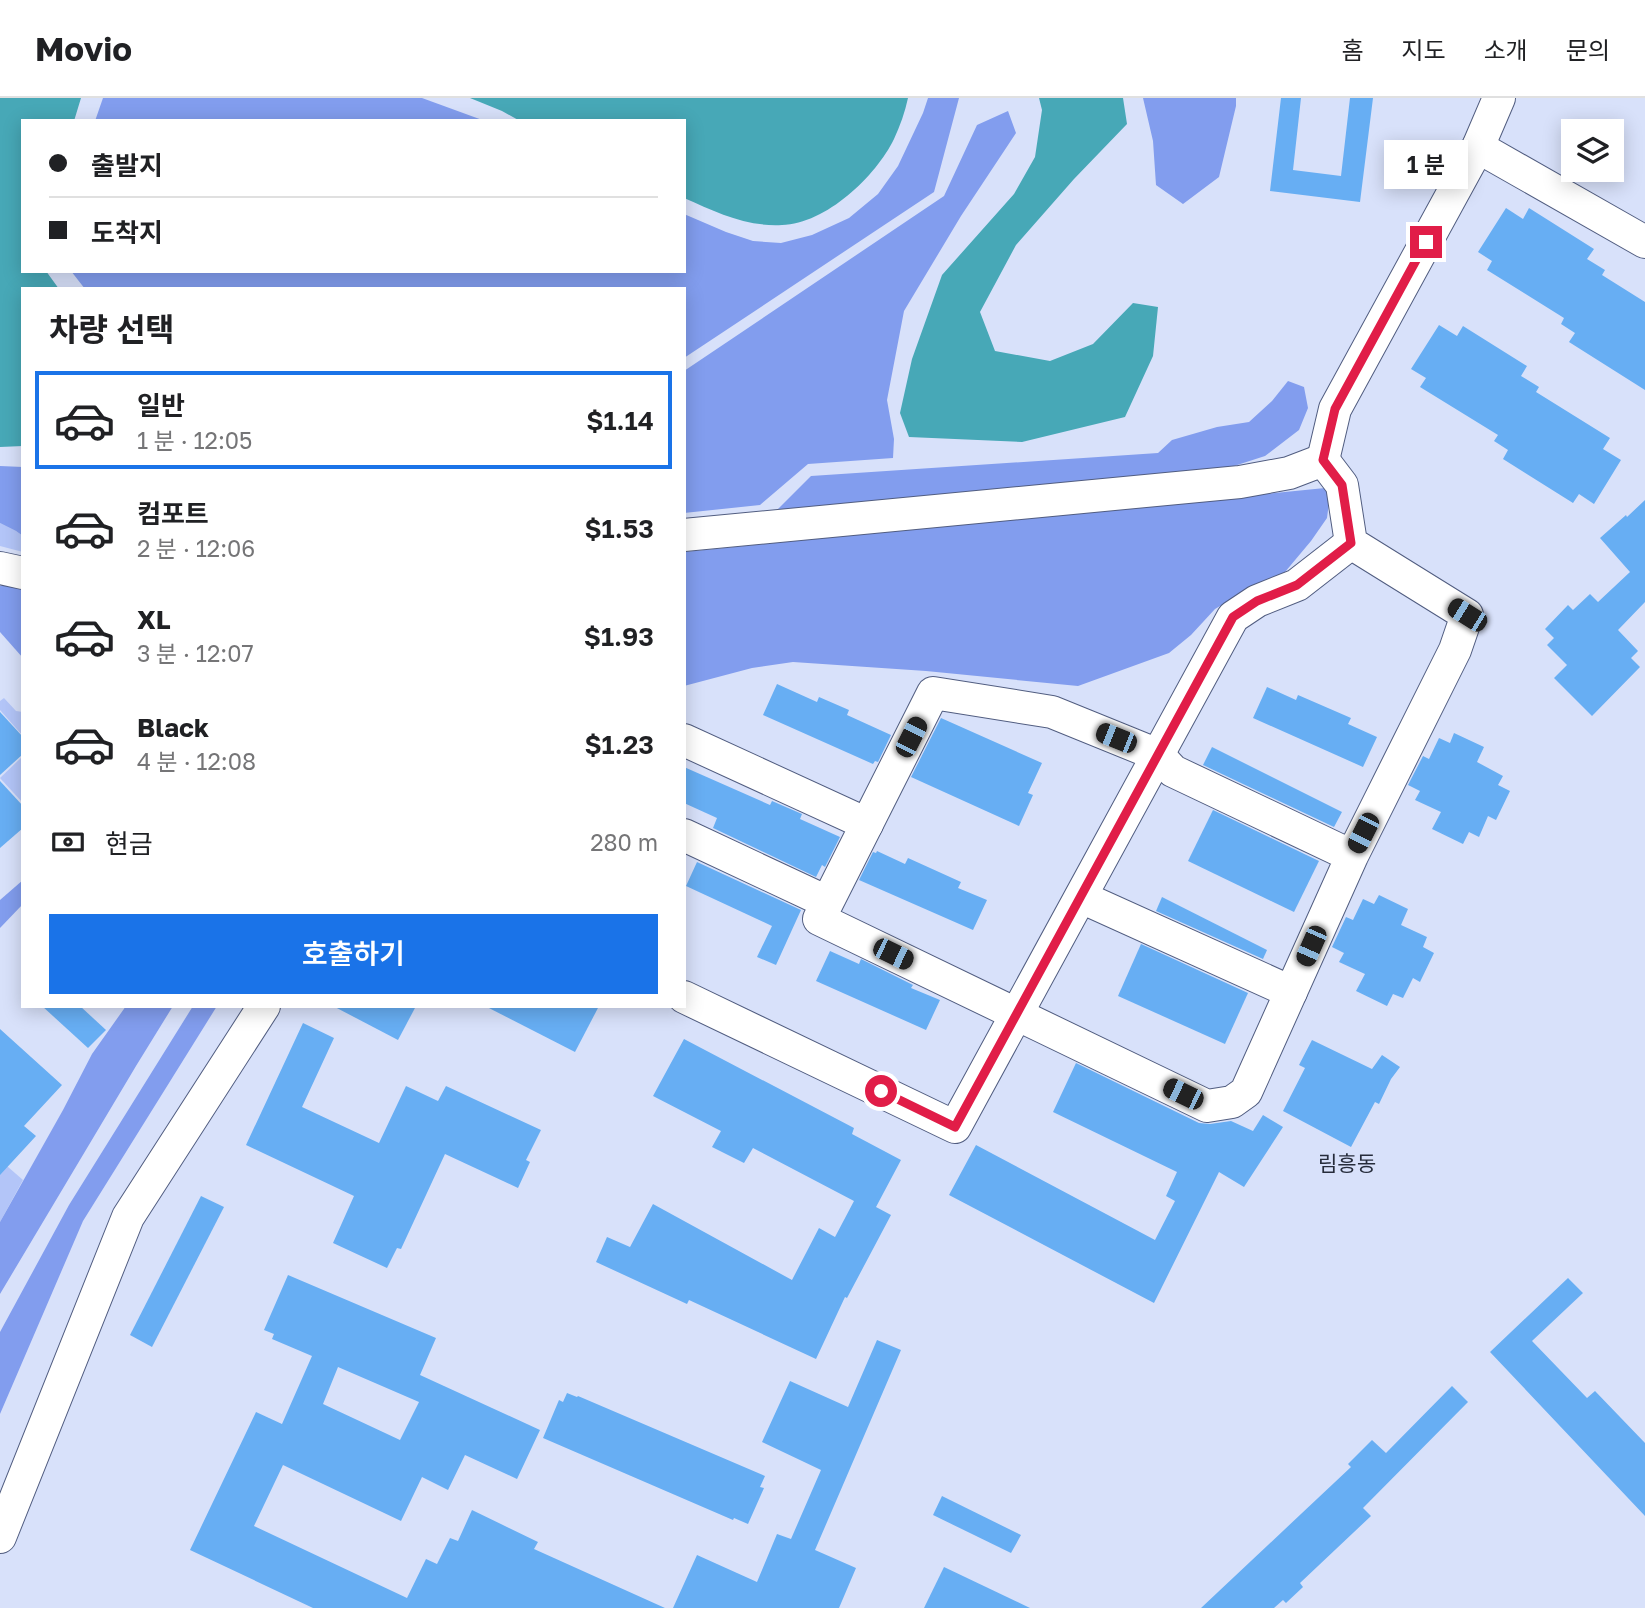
<!DOCTYPE html>
<html lang="ko">
<head>
<meta charset="utf-8">
<style>
	body { margin:0; font-family:"Golos Text","Noto Sans KR",sans-serif; background:#f2f2f2; color:#202124; height:100vh; display:flex; flex-direction:column; font-size:26px; white-space:nowrap }
	* { box-sizing:border-box; margin:0 }
	p { font-size:23px; color:#757577 }
	.icon { flex:none; width:38px; height:38px; fill:none; stroke:currentColor; stroke-width:2; stroke-linecap:round; stroke-linejoin:round }
	.map { position:relative; flex:1; overflow:hidden }
	.drawer { position:absolute; left:21px; top:189px; width:665px; height:721px; display:flex; flex-direction:column; background:#fff; border-radius:0px; box-shadow:0 4px 18px #0003 }
	.drawer>* { flex:none }
	.banner { position:absolute; left:21px; top:21px; width:665px; height:154px; border-radius:0px; box-shadow:0 4px 18px #0003; display:grid; align-content:center; height:154px; padding:0 28px; background:#fff }
	.buttons { position:absolute; left:1561px; top:21px; display:grid; gap:14px }
	.buttons a { display:grid; place-items:center; width:63px; height:63px; border-radius:0px; background:#fff; box-shadow:0 4px 18px #0003; font-size:35px }
	.end { position:absolute; width:32px; height:32px; margin:-16px; border:9px solid #e11d48; background:#fff; box-shadow:0 0 0 4px #fff }
	.from { border-radius:50% }
	.bubble { position:absolute; height:49px; border-radius:0px; background:#fff; box-shadow:0 4px 18px #0003; font-size:23px; font-weight:600; line-height:49px; text-align:center }
	.car { position:absolute; width:21px; height:42px; margin:-21px -10px; border-radius:9px; box-shadow:0 0 5px 2px #0007; background:linear-gradient(#222 24%,#8ab4d8 0 40%,#222 0 76%,#8ab4d8 0 86%,#222 0) }
	.banner b { display:flex; align-items:center; gap:24px; height:66px; font-size:26px }
	.banner b+b { border-top:2px solid #e0e0e0 }
	.banner i { width:18px; height:18px; background:#202124 }
	ul { padding:0; list-style:none }
	li { display:flex; align-items:center; gap:21px; height:98px; margin:0 14px 10px; padding:0 14px; border:4px solid transparent; border-radius:0px }
	li div { flex:1 }
	li b { display:block; font-size:26px }
	li em { font-style:normal; font-weight:600 }
	li.on { border-color:#1a73e8 }
	li>.icon { width:63px; height:63px; stroke-width:1.5 }
	h2 { padding:0 28px; font-size:32px; line-height:84px }
	.pay { display:flex; align-items:center; gap:18px; height:77px; padding:0 28px; font-size:26px }
	.pay p { margin-inline-start:auto }
	.primary-button { display:flex; gap:14px; margin-top:auto; padding:14px 28px }
	.primary-button a { flex:1; height:80px; border-radius:0px; background:#1a73e8; color:#fff; font-size:28px; font-weight:600; line-height:80px; text-align:center }
	header { display:flex; align-items:center; gap:42px; box-sizing:border-box; height:98px; padding:0 35px; background:#fff; border-bottom:2px solid #e0e0e0 }
	header strong { font-size:33px }
	nav { display:flex; gap:38px; margin-inline-start:auto; font-size:24px }
	.map>svg:first-child { display:block }
</style>
</head>
<body>
<header>
<strong>Movio</strong>
<nav><a>홈</a><a>지도</a><a>소개</a><a>문의</a></nav>
</header>
<div class="map">
<svg width="1645" height="1510" viewBox="0 0 1645 1510">
	<rect width="100%" height="100%" fill="#d8e1fa"/>
	<g fill="#b3c5f8">
		<polygon points="0,425 16,433 23,438 23,454 0,448"/>
		<polygon points="4,600 16,613 23,614 23,638 0,612 0,603"/>
		<polygon points="23,658 23,705 0,680"/>
		<polygon points="0,1062 23,1082 0,1124"/>
	</g>
	<g fill="#829dee">
		<polygon points="103,0 422,0 485,23 95,23"/>
		<polygon points="928,0 959,0 934,94 684,260 684,191 85,191 71,173 684,173 684,116 726,134 753,143 781,145 812,137 849,120 878,96 898,68 923,15"/>
		<polygon points="1143,0 1236,0 1236,8 1219,79 1183,106 1156,87 1153,43"/>
		<polygon points="1008,13 1016,35 961,118 904,213 887,302 894,341 893,360 808,366 760,407 684,415 684,273 944,98 977,27"/>
		<polygon points="1288,283 1304,289 1308,310 1299,332 1265,358 1231,369 776,413 811,378 1158,355 1172,342 1217,329 1249,324 1272,303"/>
		<polygon points="0,368 23,369 23,438 16,433 0,425"/>
		<polygon points="1325,390 1330,397 1327,420 1311,443 1285,474 1246,493 1215,511 1191,537 1169,555 1078,588 926,573 793,564 752,570 684,588 684,454"/>
		<polygon points="15,487 23,488 23,560 0,534 0,488"/>
		<polygon points="23,782 23,806 0,830 0,802"/>
		<polygon points="126,908 173,908 136,968 0,1196 0,1124 63,1012 92,956"/>
		<polygon points="193,908 217,908 83,1123 0,1316 0,1234 69,1107"/>
	</g>
	<g fill="#47a8b7">
		<polygon points="0,0 81,0 74,23 23,23 23,173 46,173 59,191 23,191 23,348 0,349"/>
		<path d="M 470,0 L 908,0 C 905,14 900,28 894,41 C 876,78 826,126 782,127 C 746,129 716,114 684,100 L 684,23 L 520,23 L 502,13 Z"/>
		<polygon points="1039,0 1123,0 1127,26 1074,81 1016,147 980,214 995,253 1050,263 1093,246 1133,205 1158,209 1153,258 1125,319 1022,344 909,339 900,315 912,261 942,177 1014,96 1035,59 1042,12"/>
	</g>
	<g fill="#67aef3" fill-rule="evenodd">
		<polygon points="1281,0 1301,0 1293,72 1341,78 1350,0 1373,0 1360,104 1270,93"/>
		<polygon points="1506,110 1523,121 1529,110 1594,151 1587,161 1605,172 1602,177 1645,204 1645,292 1569,244 1575,235 1561,226 1564,220 1487,172 1492,163 1478,154"/>
		<polygon points="1439,227 1457,238 1463,228 1527,268 1521,278 1539,289 1536,294 1610,340 1603,351 1621,362 1594,406 1579,396 1573,405 1503,361 1508,352 1494,343 1498,337 1420,289 1426,280 1411,271"/>
		<polygon points="1645,402 1645,504 1618,532 1638,553 1631,560 1640,569 1592,618 1554,580 1567,567 1547,547 1554,540 1545,531 1568,507 1573,512 1590,496 1598,504 1630,474 1600,440 1626,417 1627,419"/>
		<polygon points="777,586 817,604 819,599 849,612 847,617 891,637 878,664 875,663 873,666 763,617"/>
		<polygon points="1267,589 1296,602 1298,597 1351,620 1348,626 1377,639 1363,669 1253,620"/>
		<polygon points="0,614 23,639 23,656 0,677"/>
		<polygon points="941,620 1042,665 1028,695 1033,697 1019,728 911,679"/>
		<polygon points="1454,635 1484,649 1477,664 1503,678 1498,687 1510,693 1496,722 1488,718 1479,739 1469,734 1463,746 1432,731 1441,714 1415,702 1420,693 1408,687 1423,658 1429,661 1439,640 1450,645"/>
		<polygon points="1212,649 1342,714 1334,729 1203,667"/>
		<polygon points="684,669 770,707 772,703 802,716 800,721 840,739 825,769 822,767 816,779 713,730 717,720 684,705"/>
		<polygon points="0,683 23,708 23,730 0,750"/>
		<polygon points="1213,712 1319,763 1294,814 1188,763"/>
		<polygon points="877,753 905,766 908,760 961,784 958,790 987,802 973,832 859,782 873,754 876,755"/>
		<polygon points="697,764 801,812 776,867 757,859 772,828 686,788"/>
		<polygon points="1379,797 1408,811 1401,827 1427,839 1423,849 1434,855 1420,884 1413,880 1403,900 1393,896 1387,908 1356,893 1365,876 1339,864 1344,855 1332,849 1346,819 1353,822 1363,801 1374,806"/>
		<polygon points="1162,799 1267,852 1263,861 1156,813"/>
		<polygon points="1141,846 1248,895 1225,946 1118,898"/>
		<polygon points="830,853 859,866 861,861 913,887 911,890 940,902 926,932 816,883"/>
		<polygon points="42,908 80,908 106,932 88,950"/>
		<polygon points="333,908 416,908 398,942"/>
		<polygon points="485,908 599,908 575,954"/>
		<polygon points="303,925 334,940 302,1009 379,1045 406,988 438,1003 446,988 541,1032 526,1062 530,1064 518,1090 445,1056 401,1151 397,1150 387,1170 333,1145 354,1098 246,1047"/>
		<polygon points="0,931 62,987 24,1028 36,1038 0,1077"/>
		<polygon points="684,941 854,1030 852,1036 901,1062 876,1109 891,1117 847,1200 845,1199 816,1261 689,1202 687,1206 596,1164 607,1139 630,1149 653,1106 792,1182 819,1130 835,1139 854,1103 753,1050 744,1065 712,1049 721,1033 653,998"/>
		<polygon points="1312,942 1372,971 1382,957 1400,969 1391,981 1379,1006 1375,1004 1351,1049 1283,1013 1305,970 1299,967"/>
		<polygon points="1076,965 1199,1025 1210,1026 1231,1023 1253,1033 1263,1017 1283,1029 1244,1089 1219,1074 1154,1205 949,1097 976,1047 1155,1142 1175,1103 1166,1098 1177,1074 1053,1014"/>
		<polygon points="201,1098 224,1109 152,1249 130,1237"/>
		<path d="M 288,1177 L 436,1240 L 420,1277 L 540,1332 L 517,1381 L 465,1357 L 448,1392 L 422,1379 L 401,1423 L 283,1367 L 254,1428 L 407,1500 L 426,1461 L 437,1466 L 450,1440 L 458,1443 L 472,1412 L 538,1444 L 534,1451 L 665,1510 L 313,1510 L 190,1452 L 256,1314 L 282,1326 L 312,1258 L 272,1241 L 274,1236 L 264,1232 ZM 338,1269 L 419,1304 L 400,1342 L 323,1306 Z"/>
		<polygon points="1568,1180 1583,1195 1532,1243 1587,1300 1595,1293 1645,1345 1645,1418 1490,1254"/>
		<polygon points="877,1242 901,1252 815,1452 856,1470 839,1510 673,1510 697,1457 757,1484 777,1436 791,1441 821,1372 762,1344 790,1283 848,1309"/>
		<polygon points="1452,1288 1468,1304 1363,1410 1371,1418 1300,1485 1303,1489 1286,1505 1283,1502 1274,1510 1201,1510 1351,1369 1348,1366 1372,1342 1386,1355"/>
		<polygon points="567,1295 577,1299 578,1298 765,1378 760,1389 764,1390 748,1426 734,1420 733,1422 543,1340 559,1302 563,1304"/>
		<polygon points="942,1398 1021,1437 1011,1455 933,1417"/>
		<polygon points="944,1469 1030,1510 924,1510"/>
	</g>
	<g fill="none" stroke-linecap="round" stroke-linejoin="round">
		<g stroke="#515d80" stroke-width="34">
			<g id="minor">
				<polyline points="1478,49 1645,144"/>
				<polyline points="1323,362 1335,311 1478,49 1499,0"/>
				<polyline points="684,437 1240,384 1289,375 1323,362 1342,387 1351,445 1467,517 1455,552 1352,758 1246,994 1232,1004 1207,1008 819,821 933,595 1052,614 1158,657 1173,673 1352,758"/>
				<polyline points="0,470 23,475"/>
				<polyline points="684,642 867,726"/>
				<polyline points="684,737 827,804"/>
				<polyline points="1081,799 1291,894"/>
				<polyline points="684,899 955,1029 1233,519 1257,503 1297,487 1351,445"/>
				<polyline points="0,1439 128,1119 264,908"/>
			</g>
		</g>
		<use href="#minor" stroke="#fff" stroke-width="32"/>
	</g>
	<g fill="none" stroke-linecap="round" stroke-linejoin="round">
		<polyline stroke="#e11d48" stroke-width="9" points="881,993 955,1029 1233,519 1257,503 1297,487 1351,445 1342,387 1323,362 1335,311 1426,144"/>
	</g>
	<g text-anchor="middle" stroke-width="5" stroke-linejoin="round" paint-order="stroke">
		<g font-size="21" fill="#262c3b" stroke="#d8e1fa">
			<text x="1347" y="1073">림흥동</text>
		</g>
	</g>
</svg>
<div class="buttons">
<a><svg class="icon" aria-label="layers" viewBox="0 0 24 24"><path d="M12 4l9 5-9 5-9-5zM3 14l9 5 9-5"/></svg></a>
</div>
<i class="end from" style="left:881px;top:993px"></i>
<i class="end" style="left:1426px;top:144px"></i>
<div class="bubble" style="left:1384px;top:42px;width:84px">1 분</div>
<i class="car" style="left:1467px;top:517px;rotate:302deg"></i>
<i class="car" style="left:911px;top:639px;rotate:27deg"></i>
<i class="car" style="left:1116px;top:640px;rotate:292deg"></i>
<i class="car" style="left:1363px;top:735px;rotate:207deg"></i>
<i class="car" style="left:1311px;top:848px;rotate:204deg"></i>
<i class="car" style="left:893px;top:856px;rotate:116deg"></i>
<i class="car" style="left:1183px;top:996px;rotate:296deg"></i>
<div class="banner">
<b><i class="from"></i>출발지</b>
<b><i></i>도착지</b>
</div>
<section class="drawer">
<h2>차량 선택</h2>
<ul>
<li class="on"><svg class="icon" aria-label="car" viewBox="0 0 24 24"><path d="M5 17H2v-5l4-1 3-4h7l3 4 3 1v5h-3M9 17h6M6 11h13"/><circle cx="7" cy="17" r="2"/><circle cx="17" cy="17" r="2"/></svg><div><b>일반</b><p>1 분 · 12:05</p></div><em>$1.14</em></li>
<li><svg class="icon" aria-label="car" viewBox="0 0 24 24"><path d="M5 17H2v-5l4-1 3-4h7l3 4 3 1v5h-3M9 17h6M6 11h13"/><circle cx="7" cy="17" r="2"/><circle cx="17" cy="17" r="2"/></svg><div><b>컴포트</b><p>2 분 · 12:06</p></div><em>$1.53</em></li>
<li><svg class="icon" aria-label="car" viewBox="0 0 24 24"><path d="M5 17H2v-5l4-1 3-4h7l3 4 3 1v5h-3M9 17h6M6 11h13"/><circle cx="7" cy="17" r="2"/><circle cx="17" cy="17" r="2"/></svg><div><b>XL</b><p>3 분 · 12:07</p></div><em>$1.93</em></li>
<li><svg class="icon" aria-label="car" viewBox="0 0 24 24"><path d="M5 17H2v-5l4-1 3-4h7l3 4 3 1v5h-3M9 17h6M6 11h13"/><circle cx="7" cy="17" r="2"/><circle cx="17" cy="17" r="2"/></svg><div><b>Black</b><p>4 분 · 12:08</p></div><em>$1.23</em></li>
</ul>
<div class="pay"><svg class="icon" aria-label="cash" viewBox="0 0 24 24"><path d="M3 7h18v10H3z"/><circle cx="12" cy="12" r="2"/></svg>현금<p>280 m</p></div>
<div class="primary-button"><a>호출하기</a></div>
</section>
</div>
</body>
</html>
